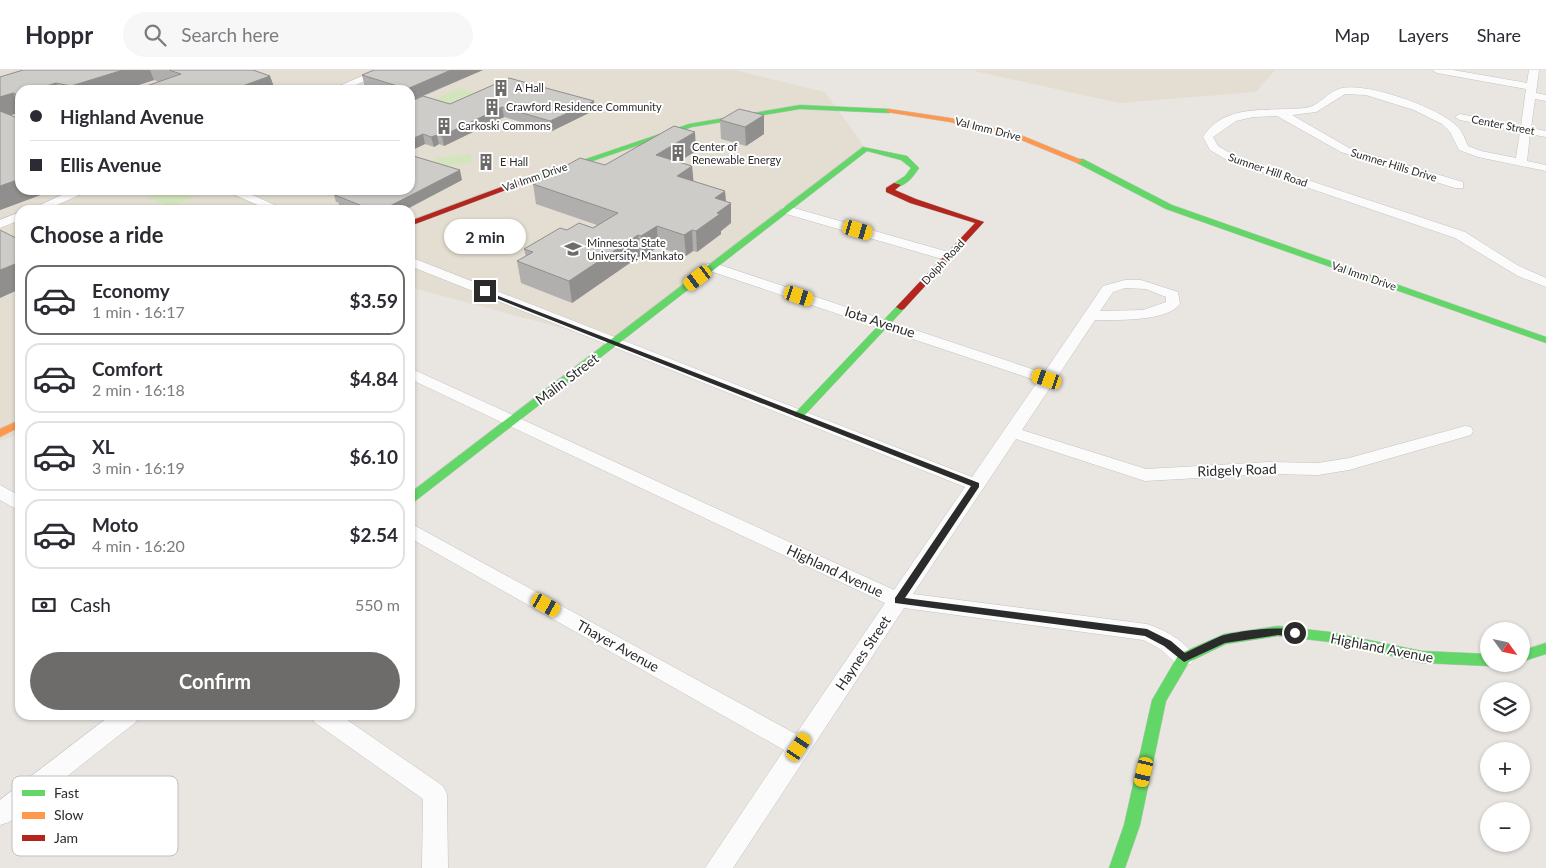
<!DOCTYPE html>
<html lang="en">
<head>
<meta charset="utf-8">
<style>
	body { margin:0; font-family:Lato,sans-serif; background:#f7f7f7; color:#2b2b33; height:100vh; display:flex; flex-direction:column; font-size:19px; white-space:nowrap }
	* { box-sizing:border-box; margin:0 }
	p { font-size:16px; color:#7c7c81 }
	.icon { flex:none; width:28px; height:28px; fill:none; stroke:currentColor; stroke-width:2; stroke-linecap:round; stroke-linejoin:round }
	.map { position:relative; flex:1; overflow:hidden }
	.panel { position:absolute; left:15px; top:135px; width:400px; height:515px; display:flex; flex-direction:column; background:#fff; border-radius:15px; box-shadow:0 1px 4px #0004 }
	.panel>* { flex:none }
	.top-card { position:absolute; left:15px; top:15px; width:400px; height:110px; border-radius:15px; box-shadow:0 1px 4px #0004; display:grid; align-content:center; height:110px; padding:0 15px; background:#fff }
	.needle { width:32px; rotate:123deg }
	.buttons { position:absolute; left:1480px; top:552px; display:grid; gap:10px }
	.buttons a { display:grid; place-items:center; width:50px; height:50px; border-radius:50%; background:#fff; box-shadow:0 1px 4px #0004; font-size:25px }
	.end { position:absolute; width:22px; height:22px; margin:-11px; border:6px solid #2b2b2b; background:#fff; box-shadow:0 0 0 2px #fff }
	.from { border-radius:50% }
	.bubble { position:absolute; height:35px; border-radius:18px; background:#fff; box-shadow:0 1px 4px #0004; font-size:16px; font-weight:700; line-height:35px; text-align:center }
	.car { position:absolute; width:15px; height:30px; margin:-15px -8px; border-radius:6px; box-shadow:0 0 4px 1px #0007; background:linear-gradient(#f5c518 24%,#345 0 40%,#f5c518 0 76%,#345 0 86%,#f5c518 0) }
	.top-card b { display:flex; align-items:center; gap:18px; height:48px; font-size:19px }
	.top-card b+b { border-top:1px solid #e1e1e2 }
	.top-card i { width:12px; height:12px; background:#2b2b33 }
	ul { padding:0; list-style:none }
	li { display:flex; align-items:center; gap:15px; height:70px; margin:0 10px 8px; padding:0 5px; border:2px solid #e1e1e2; border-radius:15px }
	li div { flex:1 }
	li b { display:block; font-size:19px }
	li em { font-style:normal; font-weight:700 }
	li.selected { border-color:#6e6c6b }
	li>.icon { width:45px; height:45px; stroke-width:1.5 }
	h2 { padding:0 15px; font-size:22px; line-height:60px }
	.pay { display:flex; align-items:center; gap:12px; height:55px; padding:0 15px; font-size:19px }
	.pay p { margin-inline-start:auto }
	.button { display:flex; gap:10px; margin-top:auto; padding:10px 15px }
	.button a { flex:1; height:58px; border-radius:30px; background:#6e6c6b; color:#fff; font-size:20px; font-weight:700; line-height:58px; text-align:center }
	header { display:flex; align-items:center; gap:30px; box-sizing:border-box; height:70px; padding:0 25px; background:#fff; border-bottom:1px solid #e1e1e2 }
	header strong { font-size:24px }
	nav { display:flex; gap:28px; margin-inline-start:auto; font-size:18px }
	.search { width:350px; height:45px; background:#f7f7f7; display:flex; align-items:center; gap:12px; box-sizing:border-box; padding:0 18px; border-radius:28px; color:#7c7c81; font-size:19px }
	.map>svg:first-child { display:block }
</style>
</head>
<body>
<header>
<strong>Hoppr</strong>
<div class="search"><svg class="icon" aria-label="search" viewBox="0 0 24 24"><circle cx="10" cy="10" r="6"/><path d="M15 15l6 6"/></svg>Search here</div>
<nav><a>Map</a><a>Layers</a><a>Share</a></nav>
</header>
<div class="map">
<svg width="1546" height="798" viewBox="0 0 1546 798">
	<rect width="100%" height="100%" fill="#e9e6e2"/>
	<g fill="#e3ded1" fill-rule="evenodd">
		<path d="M 0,0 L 734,0 L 825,22 L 866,79 L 614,272 L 413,218 L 410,219 L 410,140 L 20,140 L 20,364 L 0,371 ZM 20,20 L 410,20 L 410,120 L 20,120 Z"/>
		<polygon points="976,0 1275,0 1256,22 1119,33 974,1"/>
	</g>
	<g fill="#d3e5bc">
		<polygon points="459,18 474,23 450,33 435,29"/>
		<polygon points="471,84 471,93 435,97 435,88"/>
		<polygon points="167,120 177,120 194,127 171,137 148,128"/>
	</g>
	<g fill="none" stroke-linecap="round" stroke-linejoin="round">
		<g stroke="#c3c2c2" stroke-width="1">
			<g id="street">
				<polygon points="376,0 390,0 344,20 330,20"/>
				<path d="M 1432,0 L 1453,0 L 1527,13 L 1529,0 L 1539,0 L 1536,23 L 1546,25 L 1546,31 L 1535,29 L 1531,58 L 1546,61 L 1546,67 L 1530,64 L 1527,91 L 1546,95 L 1546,101 L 1478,87 L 1459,80 L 1450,62 L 1442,54 L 1414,40 L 1366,25 L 1345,24 L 1316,42 L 1292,45 L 1349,78 L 1463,112 L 1463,118 L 1455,118 L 1341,82 L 1277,46 L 1253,47 L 1236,51 L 1213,67 L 1218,76 L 1235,86 L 1465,162 L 1517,195 L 1546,208 L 1546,217 L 1518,206 L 1455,168 L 1227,90 L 1210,80 L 1203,67 C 1224,32 1271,42 1305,38 C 1320,36 1328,21 1342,18 C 1369,13 1437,37 1457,56 C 1462,61 1465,69 1468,76 L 1481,81 L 1516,88 L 1520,62 L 1460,50 L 1455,47 L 1460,44 L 1521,56 L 1526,19 L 1437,3 Z"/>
				<polygon points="73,120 90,120 46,140 29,140"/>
				<polygon points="224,120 241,120 286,140 269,140"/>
				<polygon points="787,136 952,183 954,186 947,190 942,189 783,143 781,140 783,137"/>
				<polygon points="20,142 20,150 0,158 0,150"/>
				<path d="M 410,187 L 972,407 L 1038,311 L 707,200 L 705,197 L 707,194 L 717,194 L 1044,303 L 1103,216 L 1125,210 L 1141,210 L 1178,222 L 1180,234 C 1166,252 1116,250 1095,250 L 1022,360 L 1146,399 L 1269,392 L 1318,393 L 1349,388 L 1465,356 L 1471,357 L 1473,361 L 1471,365 L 1349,400 L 1318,405 L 1269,404 L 1145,411 L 1016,369 L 913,524 L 1147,554 C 1165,560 1186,571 1195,588 L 1191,594 C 1176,599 1172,588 1161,580 C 1156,576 1149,573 1143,570 L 904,538 L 733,798 L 705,798 L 784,680 L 410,468 L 410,453 L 796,664 L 885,533 L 410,309 L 410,298 L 894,520 L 965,417 L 410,196 ZM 1125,218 L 1146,219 L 1166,227 L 1166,232 L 1143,240 L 1100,241 L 1113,222 Z"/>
				<polygon points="0,415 20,426 20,441 0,430"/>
				<polygon points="111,645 139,645 136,652 9,752 0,755 0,730"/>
				<polygon points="311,645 340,645 443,716 447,724 448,798 422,798 423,729 314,652"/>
			</g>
		</g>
		<g stroke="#c3c2c2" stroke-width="1">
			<g id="fast">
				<polygon points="800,35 889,39 892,41 889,43 800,39 692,57 534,111 527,109 689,54"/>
				<path d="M 863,77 L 907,86 L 919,98 C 913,107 906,117 894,117 L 894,113 L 905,106 L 911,98 L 901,90 L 867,81 L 414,432 L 410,433 L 410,423 Z"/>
				<polygon points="1077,89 1083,89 1172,135 1546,267 1546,273 1166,139 1077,93"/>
				<polygon points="901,234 906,237 904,239 803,347 795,347 794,345 795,343 898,235"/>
				<polygon points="1278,556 1330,562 1422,581 1489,584 1489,594 1494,594 1489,596 1422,593 1330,572 1278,566 1226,574 1189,592 1166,631 1140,755 1125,798 1109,798 1124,755 1152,630 1179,584 1224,564"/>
				<polygon points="1546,573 1546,584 1521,592 1521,581"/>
			</g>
		</g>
		<g stroke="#c3c2c2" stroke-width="1">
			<g id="slow">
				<polygon points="889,39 950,48 1018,64 1084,91 1077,93 1014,67 950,52 887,42 887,40"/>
				<polygon points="20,350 20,357 0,367 0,359"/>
			</g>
		</g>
		<g stroke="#c3c2c2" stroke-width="1">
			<g id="jam">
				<polygon points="528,107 535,109 410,156 410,151"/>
				<polygon points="894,113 901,115 895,120 916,129 984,152 904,239 901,240 896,237 898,235 975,153 910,133 886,122 886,118"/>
			</g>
		</g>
		<use href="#street" fill="#fcfbfb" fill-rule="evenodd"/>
		<use href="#fast" fill="#63d668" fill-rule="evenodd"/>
		<use href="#slow" fill="#ff974d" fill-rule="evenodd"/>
		<use href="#jam" fill="#b3261e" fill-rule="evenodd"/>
	</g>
	<g fill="#b1afad">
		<polygon points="23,0 253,0 270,6 275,20 135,20 159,12 154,10 123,20 20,20 20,42 10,45 54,120 0,140 0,7"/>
		<polygon points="374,0 483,0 419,28 450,34 594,31 595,40 552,61 504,47 444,76 439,74 434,77 425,74 410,81 410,20 373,20 365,18 362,5"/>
		<polygon points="764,45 764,64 746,76 721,69 720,50"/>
		<polygon points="696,81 678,92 692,96 693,111 725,121 726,131 731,153 721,161 721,164 697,182 693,181 686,186 658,177 643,187 640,186 572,233 521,213 517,191 526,187 524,179 567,160 593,158 597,155 536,134 533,114"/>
		<polygon points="462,110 405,140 350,140 339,135 338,132 336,132 333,122"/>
	</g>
	<g fill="#908f8d">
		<polygon points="123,0 150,0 154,10 123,20 73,20 71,16"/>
		<polygon points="451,0 483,0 410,31 410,20 408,20 407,19"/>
		<polygon points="270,6 275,20 231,20"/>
		<polygon points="56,13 60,20 34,20"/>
		<polygon points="13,23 20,37 20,42 0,49 0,27"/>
		<polygon points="594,31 595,40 552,61 550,51"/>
		<polygon points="502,37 504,47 444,76 442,66"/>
		<polygon points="764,45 764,64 746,76 745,57"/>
		<polygon points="695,62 696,81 657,105 656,85"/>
		<polygon points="423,64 425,74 410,81 410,70"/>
		<polygon points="437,65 439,74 434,77 431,67"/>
		<polygon points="692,96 694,116 677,106"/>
		<polygon points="460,100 462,110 405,140 382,140"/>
		<polygon points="20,109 20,120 54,120 0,140 0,116"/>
		<polygon points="725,121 726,136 731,133 731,153 721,161 721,164 697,182 696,161 715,128"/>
		<polygon points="657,156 658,177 643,187 641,166"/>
		<polygon points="692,160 693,181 686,186 684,165"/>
		<polygon points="638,165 640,186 572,233 569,211"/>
		<polygon points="20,192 20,219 0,228 0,200"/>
	</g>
	<g fill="#ceccc9" stroke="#908f8d">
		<polygon points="23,0 123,0 71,16 56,13 34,20 20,20 20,24 18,25 13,23 0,27 0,7"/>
		<polygon points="169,0 253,0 270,6 231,20 135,20 181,4"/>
		<polygon points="374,0 451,0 407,19 362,5"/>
		<polygon points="509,8 594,31 550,51 502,37 442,66 437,65 431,67 423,64 410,70 410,32 423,26 450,34"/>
		<polygon points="739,39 764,45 745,57 720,50"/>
		<polygon points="0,41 20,49 20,109 0,116"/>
		<polygon points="674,56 695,62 656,85 692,96 677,106 725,121 715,128 731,133 717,143 720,144 696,161 692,160 684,165 657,156 641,166 638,165 569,211 517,191 533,182 524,179 560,158 567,160 579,153 593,158 618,143 533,114 580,88 605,95"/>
		<polygon points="410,85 460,100 382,140 372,140 335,125 338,124 333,122 337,120 410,120"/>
		<polygon points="0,160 20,170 20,192 0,200"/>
	</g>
	<path fill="#2b2b2b" d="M 483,220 L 979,413 L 979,417 L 905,528 L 1147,559 L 1171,571 L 1185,583 C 1197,577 1209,571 1221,566 C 1233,562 1292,553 1300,563 L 1295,567 L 1278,565 L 1225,573 L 1184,592 L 1164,576 L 1145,566 L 895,533 L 895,528 L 971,416 L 483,223 Z"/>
	<defs>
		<g id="building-bare" transform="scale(1.35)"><path d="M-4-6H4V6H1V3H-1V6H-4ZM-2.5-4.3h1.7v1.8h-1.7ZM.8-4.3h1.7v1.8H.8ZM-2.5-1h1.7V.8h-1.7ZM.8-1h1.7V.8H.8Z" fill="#6e6c6b" stroke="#fff" stroke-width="2.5" paint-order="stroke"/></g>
		<g id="university-bare" transform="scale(1.35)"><path d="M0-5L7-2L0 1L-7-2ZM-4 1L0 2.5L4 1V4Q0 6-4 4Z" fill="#6e6c6b" stroke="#fff" stroke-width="2.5" paint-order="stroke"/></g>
	</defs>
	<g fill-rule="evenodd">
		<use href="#building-bare" x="501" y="18"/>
		<use href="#building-bare" x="492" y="37"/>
		<use href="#building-bare" x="444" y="56"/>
		<use href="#building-bare" x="678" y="83"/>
		<use href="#building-bare" x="486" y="92"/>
		<use href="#university-bare" x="573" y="179"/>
	</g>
	<g text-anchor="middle" stroke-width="4" stroke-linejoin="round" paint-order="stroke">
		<g font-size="11" fill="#2b2b2b" stroke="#fff" text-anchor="start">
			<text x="515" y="22">A Hall</text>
			<text x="506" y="41">Crawford Residence Community</text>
			<text x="458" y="60">Carkoski Commons</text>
			<text x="692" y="81">Center of<tspan x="692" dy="13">Renewable Energy</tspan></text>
			<text x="500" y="96">E Hall</text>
			<text x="587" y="177">Minnesota State<tspan x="587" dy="13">University, Mankato</tspan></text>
		</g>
		<g font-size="11" fill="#2b2b2b" stroke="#fff">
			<text transform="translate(1503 55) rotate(11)" y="4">Center Street</text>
			<text transform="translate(988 59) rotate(14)" y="4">Val Imm Drive</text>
			<text transform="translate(1394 95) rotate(17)" y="4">Sumner Hills Drive</text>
			<text transform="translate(1268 100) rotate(19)" y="4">Sumner Hill Road</text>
			<text transform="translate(535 107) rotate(-19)" y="4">Val Imm Drive</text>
			<text transform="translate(943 192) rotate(-47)" y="4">Dolph Road</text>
			<text transform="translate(1364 206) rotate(19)" y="4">Val Imm Drive</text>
		</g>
		<g font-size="14" fill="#2b2b2b" stroke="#fff">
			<text transform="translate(880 252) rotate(18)" y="5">Iota Avenue</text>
			<text transform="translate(567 309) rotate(-37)" y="5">Malin Street</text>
			<text transform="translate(1237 400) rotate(-2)" y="5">Ridgely Road</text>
			<text transform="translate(835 501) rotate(25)" y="5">Highland Avenue</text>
			<text transform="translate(618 576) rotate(29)" y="5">Thayer Avenue</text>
			<text transform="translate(1382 578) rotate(11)" y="5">Highland Avenue</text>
			<text transform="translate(863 583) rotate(-56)" y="5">Haynes Street</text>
		</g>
	</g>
	<rect x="12" y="706" width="166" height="80" rx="8" fill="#fff" stroke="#bfbfbf" stroke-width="1"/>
	<rect x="22" y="720" width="23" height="6" fill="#63d668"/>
	<rect x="22" y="742" width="23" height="7" fill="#ff974d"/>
	<rect x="22" y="765" width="23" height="6" fill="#b3261e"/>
	<g font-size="14" fill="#2b2b2b">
		<text x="54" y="728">Fast</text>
		<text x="54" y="750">Slow</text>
		<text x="54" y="773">Jam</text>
	</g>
</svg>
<div class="buttons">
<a><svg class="needle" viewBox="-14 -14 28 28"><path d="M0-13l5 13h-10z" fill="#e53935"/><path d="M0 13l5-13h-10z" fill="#7c7c81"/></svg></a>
<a><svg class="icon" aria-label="layers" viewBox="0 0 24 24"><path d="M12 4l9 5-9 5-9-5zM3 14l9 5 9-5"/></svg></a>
<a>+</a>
<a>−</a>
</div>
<i class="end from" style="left:1295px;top:563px"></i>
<i class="end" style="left:485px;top:221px"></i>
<div class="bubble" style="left:444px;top:149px;width:82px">2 min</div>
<i class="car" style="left:858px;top:160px;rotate:106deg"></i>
<i class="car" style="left:698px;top:208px;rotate:233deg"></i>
<i class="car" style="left:799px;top:226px;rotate:108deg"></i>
<i class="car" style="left:1047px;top:309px;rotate:289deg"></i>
<i class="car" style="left:546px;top:535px;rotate:119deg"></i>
<i class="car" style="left:799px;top:677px;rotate:34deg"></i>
<i class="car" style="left:1144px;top:702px;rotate:193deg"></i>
<div class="top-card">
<b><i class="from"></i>Highland Avenue</b>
<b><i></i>Ellis Avenue</b>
</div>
<section class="panel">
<h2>Choose a ride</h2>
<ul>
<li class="selected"><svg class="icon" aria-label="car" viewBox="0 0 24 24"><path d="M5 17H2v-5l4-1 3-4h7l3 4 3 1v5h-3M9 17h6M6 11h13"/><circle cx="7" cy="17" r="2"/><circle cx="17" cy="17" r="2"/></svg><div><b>Economy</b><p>1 min · 16:17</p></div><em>$3.59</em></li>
<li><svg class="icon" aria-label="car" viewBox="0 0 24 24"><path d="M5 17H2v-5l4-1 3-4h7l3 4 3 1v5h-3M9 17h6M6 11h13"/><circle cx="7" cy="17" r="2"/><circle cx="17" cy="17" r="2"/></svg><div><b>Comfort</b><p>2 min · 16:18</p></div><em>$4.84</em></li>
<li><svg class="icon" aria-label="car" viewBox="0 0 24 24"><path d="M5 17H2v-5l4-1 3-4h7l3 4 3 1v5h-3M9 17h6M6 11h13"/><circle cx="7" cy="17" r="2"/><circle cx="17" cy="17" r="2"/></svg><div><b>XL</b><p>3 min · 16:19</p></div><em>$6.10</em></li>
<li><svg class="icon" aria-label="car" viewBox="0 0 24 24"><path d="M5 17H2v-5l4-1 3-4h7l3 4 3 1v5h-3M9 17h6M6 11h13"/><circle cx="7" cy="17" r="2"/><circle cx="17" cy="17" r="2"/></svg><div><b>Moto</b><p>4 min · 16:20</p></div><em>$2.54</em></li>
</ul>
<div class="pay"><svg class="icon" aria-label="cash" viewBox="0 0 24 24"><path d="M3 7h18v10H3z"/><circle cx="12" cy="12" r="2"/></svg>Cash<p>550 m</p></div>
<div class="button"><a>Confirm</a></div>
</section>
</div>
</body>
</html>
